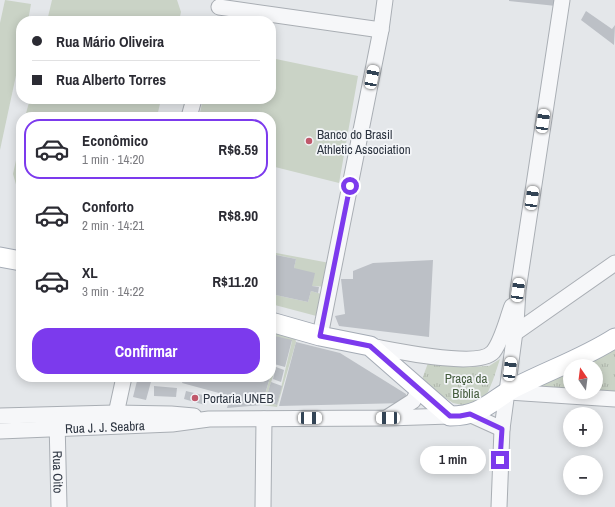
<!DOCTYPE html>
<html lang="pt">
<head>
<meta charset="utf-8">
<style>
	body { margin:0; font-family:"Archivo Narrow",sans-serif; background:#f2f2f3; color:#2b2b33; height:100vh; display:flex; flex-direction:column; font-size:15px; white-space:nowrap }
	* { box-sizing:border-box; margin:0 }
	p { font-size:13px; color:#7c7c81 }
	.icon { flex:none; width:22px; height:22px; fill:none; stroke:currentColor; stroke-width:2; stroke-linecap:round; stroke-linejoin:round }
	.map { position:relative; flex:1; overflow:hidden }
	.sheet { position:absolute; left:16px; top:112px; width:260px; height:270px; display:flex; flex-direction:column; background:#fff; border-radius:16px; box-shadow:0 2px 10px #0003 }
	.sheet>* { flex:none }
	.guide { position:absolute; left:16px; top:16px; width:260px; height:88px; border-radius:16px; box-shadow:0 2px 10px #0003; display:grid; align-content:center; height:88px; padding:0 16px; background:#fff }
	.needle { width:26px; rotate:346deg }
	.controls { position:absolute; left:563px; top:359px; display:grid; gap:8px }
	.controls a { display:grid; place-items:center; width:40px; height:40px; border-radius:50%; background:#fff; box-shadow:0 2px 10px #0003; font-size:20px }
	.end { position:absolute; width:18px; height:18px; margin:-9px; border:5px solid #7c3aed; background:#fff; box-shadow:0 0 0 2px #fff }
	.from { border-radius:50% }
	.bubble { position:absolute; height:28px; border-radius:14px; background:#fff; box-shadow:0 2px 10px #0003; font-size:13px; font-weight:700; line-height:28px; text-align:center }
	.car { position:absolute; width:12px; height:24px; margin:-12px -6px; border-radius:5px; box-shadow:0 0 3px 1px #0007; background:linear-gradient(#fff 24%,#345 0 40%,#fff 0 76%,#345 0 86%,#fff 0) }
	.guide b { display:flex; align-items:center; gap:14px; height:38px; font-size:15px }
	.guide b+b { border-top:1px solid #e1e1e2 }
	.guide i { width:10px; height:10px; background:#2b2b33 }
	ul { padding:7px 0 0; list-style:none }
	li { display:flex; align-items:center; gap:12px; height:60px; margin:0 8px 6px; padding:0 8px; border:2px solid transparent; border-radius:16px }
	li div { flex:1 }
	li b { display:block; font-size:15px }
	li em { font-style:normal; font-weight:700 }
	li.current { border-color:#7c3aed }
	li>.icon { width:36px; height:36px; stroke-width:1.5 }
	.button { display:flex; gap:8px; margin-top:auto; padding:8px 16px }
	.button a { flex:1; height:46px; border-radius:16px; background:#7c3aed; color:#fff; font-size:16px; font-weight:700; line-height:46px; text-align:center }
	.map>svg:first-child { display:block }
</style>
</head>
<body>
<div class="map">
<svg width="615" height="507" viewBox="0 0 615 507">
	<defs>
		<pattern id="park-tufts" width="24" height="20" patternUnits="userSpaceOnUse"><rect width="24" height="20" fill="#cad3c6"/><path d="M3 7l-1-3M5 7V3M7 7l1-3M15 17l-1-3M17 17v-4M19 17l1-3" fill="none" stroke="#aeb6ab"/></pattern>
	</defs>
	<rect width="100%" height="100%" fill="#e4e7ea"/>
	<g fill="#cad3c6">
		<polygon points="5,0 31,4 28,21 21,21 21,52 0,150 0,23"/>
		<polygon points="52,0 177,0 181,12 179,21 47,21"/>
		<polygon points="271,58 358,76 339,183 271,166 271,117 199,117 203,99 271,99"/>
		<polygon points="30,99 161,99 157,117 25,117"/>
		<polygon points="21,137 21,190 17,188 13,174"/>
		<polygon points="271,252 335,264 330,287 312,286 294,268 296,259 277,255 275,263 271,263"/>
		<polygon points="311,291 328,296 324,318 271,304 271,294 308,302"/>
		<polygon points="271,328 294,334 296,342 277,407 262,405 274,364 276,367 265,401 277,405 292,341 271,335"/>
	</g>
	<g fill="url(#park-tufts)">
		<polygon points="615,343 615,392 596,392 596,366 570,366 570,391 547,390 535,381"/>
		<polygon points="500,359 493,380 488,392 483,400 467,406 453,403 421,382 428,363 467,367 489,366"/>
	</g>
	<g fill="#bcc0c6">
		<polygon points="509,0 557,0 556,6 509,1"/>
		<polygon points="586,11 612,29 615,25 614,45 581,20"/>
		<polygon points="276,255 296,259 294,268 315,273 312,286 319,287 318,293 311,291 308,302 271,294 271,263 275,263"/>
		<polygon points="433,260 429,337 339,326 335,316 345,314 341,279 353,279 353,271 373,263"/>
		<polygon points="271,335 292,340 285,367 274,364 272,372"/>
		<polygon points="296,342 340,353 406,394 405,403 279,406"/>
		<polygon points="276,367 284,370 281,382 273,379"/>
		<polygon points="138,377 152,378 146,400 133,397"/>
		<polygon points="184,377 270,377 262,405 227,408 230,396 182,383"/>
		<polygon points="271,382 282,386 277,405 265,401"/>
		<polygon points="154,386 177,388 176,397 154,396"/>
		<polygon points="186,391 207,396 205,405 184,399"/>
	</g>
	<g fill="none" stroke-linecap="round" stroke-linejoin="round">
		<g stroke="#a9aeb4" stroke-width="17">
			<g id="minor">
				<polyline points="219,7 381,30"/>
				<polyline points="189,117 194,99"/>
				<polyline points="515,333 615,263"/>
				<polyline points="320,336 381,30 385,0"/>
				<path d="M 370,346 C 393,350 478,369 493,352 C 502,341 507,319 512,306"/>
				<polyline points="507,392 615,399"/>
				<polyline points="469,414 502,429"/>
				<polyline points="0,416 115,413 171,414 194,416"/>
				<polyline points="388,417 413,401 420,389"/>
				<path id="s1" d="M 57,420 L 59,507"/>
				<polyline points="114,423 124,377"/>
				<path id="s2" d="M 0,431 L 172,424 L 209,419 L 388,418 L 450,416"/>
				<polyline points="263,507 264,419"/>
				<polyline points="499,507 502,429 516,324 518,290 562,0"/>
			</g>
		</g>
		<g stroke="#a4abb5" stroke-width="21">
			<g id="major">
				<polyline points="0,257 21,261"/>
				<path d="M 271,322 L 320,336 L 370,346 L 450,416 C 459,416 468,415 477,411 C 491,405 502,394 516,387 C 549,370 584,358 615,338"/>
			</g>
		</g>
		<use href="#minor" stroke="#f6f7f9" stroke-width="15"/>
		<use href="#major" stroke="#fff" stroke-width="19"/>
	</g>
	<g fill="none" stroke-linecap="round" stroke-linejoin="round">
		<polyline stroke="#7c3aed" stroke-width="5" points="350,186 320,336 370,346 450,416 460,416 470,414 502,429 500,460"/>
	</g>
	<g fill="#c0586b" stroke="#f3f5f8" stroke-width="1.5">
		<circle cx="309" cy="141" r="4"/>
		<circle cx="195" cy="398" r="4"/>
	</g>
	<g text-anchor="middle" stroke-width="3.5" stroke-linejoin="round" paint-order="stroke">
		<g font-size="13" fill="#2d3541" stroke="#f3f5f8" text-anchor="start">
			<text x="317" y="139">Banco do Brasil<tspan x="317" dy="15">Athletic Association</tspan></text>
			<text x="203" y="403">Portaria UNEB</text>
		</g>
		<g font-size="13" fill="#435b3c" stroke="#f3f5f8">
			<text x="466" y="383">Praça da<tspan x="466" dy="15">Bíblia</tspan></text>
		</g>
		<g font-size="13" fill="#2d3541" stroke="#f3f5f8">
			<text dy="5" stroke="none"><textPath href="#s2" startOffset="105">Rua J. J. Seabra</textPath></text>
			<text dy="5" stroke="none"><textPath href="#s1" startOffset="52">Rua Oito</textPath></text>
		</g>
	</g>
</svg>
<div class="controls">
<a><svg class="needle" viewBox="-14 -14 28 28"><path d="M0-13l5 13h-10z" fill="#e53935"/><path d="M0 13l5-13h-10z" fill="#7c7c81"/></svg></a>
<a>+</a>
<a>−</a>
</div>
<i class="end from" style="left:350px;top:186px"></i>
<i class="end" style="left:500px;top:460px"></i>
<div class="bubble" style="left:420px;top:446px;width:66px">1 min</div>
<i class="car" style="left:372px;top:77px;rotate:11deg"></i>
<i class="car" style="left:543px;top:121px;rotate:8deg"></i>
<i class="car" style="left:532px;top:198px;rotate:8deg"></i>
<i class="car" style="left:518px;top:290px;rotate:8deg"></i>
<i class="car" style="left:510px;top:369px;rotate:7deg"></i>
<i class="car" style="left:310px;top:418px;rotate:90deg"></i>
<i class="car" style="left:388px;top:418px;rotate:270deg"></i>
<div class="guide">
<b><i class="from"></i>Rua Mário Oliveira</b>
<b><i></i>Rua Alberto Torres</b>
</div>
<section class="sheet">
<ul>
<li class="current"><svg class="icon" aria-label="car" viewBox="0 0 24 24"><path d="M5 17H2v-5l4-1 3-4h7l3 4 3 1v5h-3M9 17h6M6 11h13"/><circle cx="7" cy="17" r="2"/><circle cx="17" cy="17" r="2"/></svg><div><b>Econômico</b><p>1 min · 14:20</p></div><em>R$6.59</em></li>
<li><svg class="icon" aria-label="car" viewBox="0 0 24 24"><path d="M5 17H2v-5l4-1 3-4h7l3 4 3 1v5h-3M9 17h6M6 11h13"/><circle cx="7" cy="17" r="2"/><circle cx="17" cy="17" r="2"/></svg><div><b>Conforto</b><p>2 min · 14:21</p></div><em>R$8.90</em></li>
<li><svg class="icon" aria-label="car" viewBox="0 0 24 24"><path d="M5 17H2v-5l4-1 3-4h7l3 4 3 1v5h-3M9 17h6M6 11h13"/><circle cx="7" cy="17" r="2"/><circle cx="17" cy="17" r="2"/></svg><div><b>XL</b><p>3 min · 14:22</p></div><em>R$11.20</em></li>
</ul>
<div class="button"><a>Confirmar</a></div>
</section>
</div>
</body>
</html>
